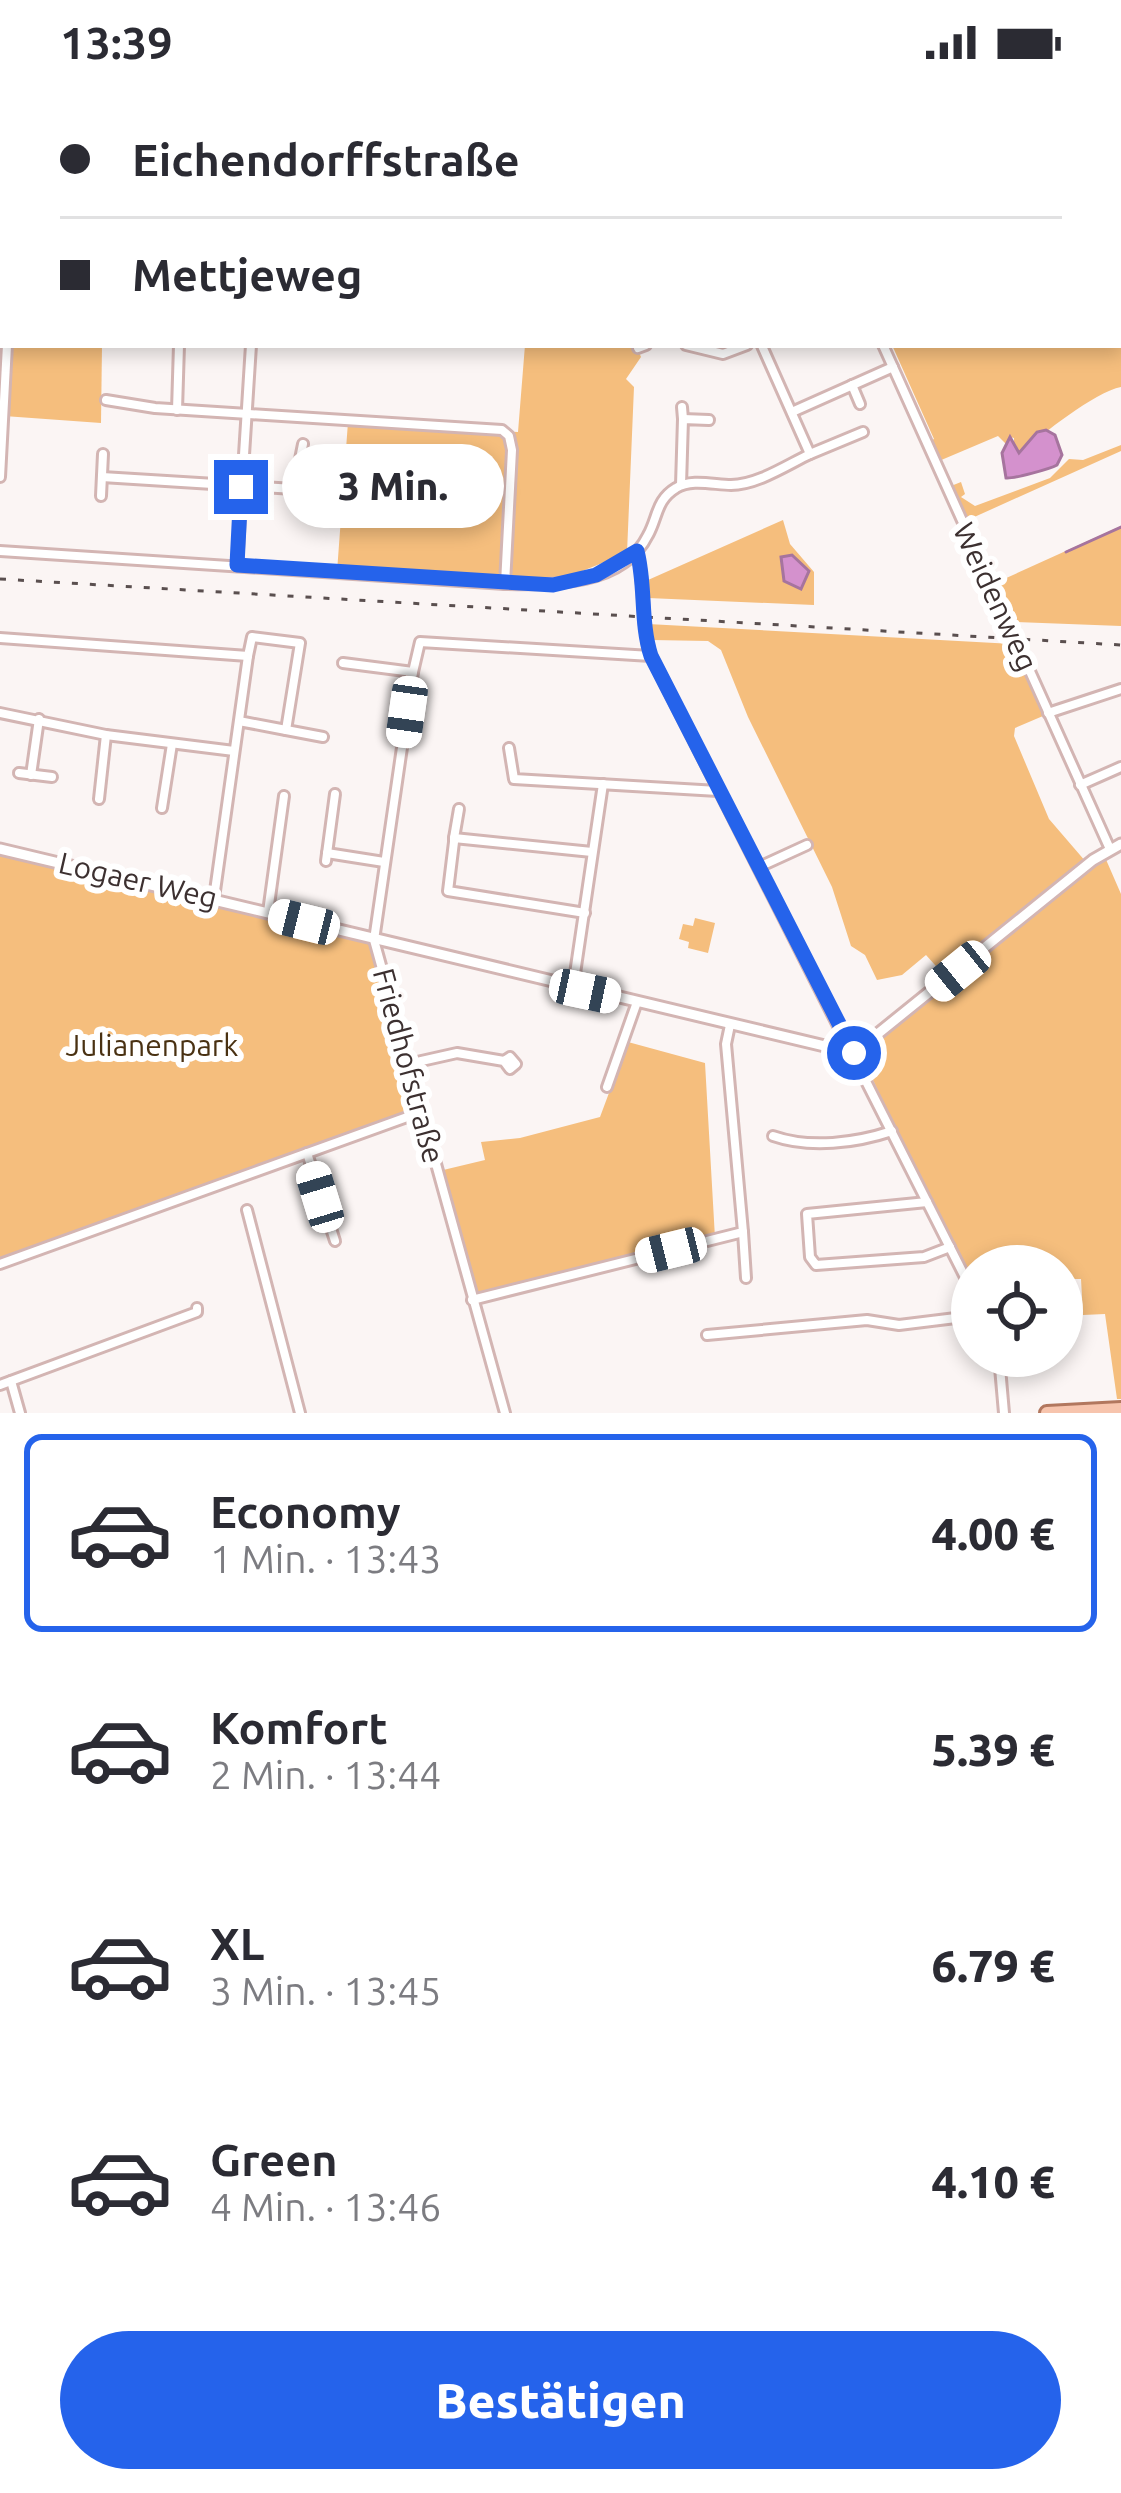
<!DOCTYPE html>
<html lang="de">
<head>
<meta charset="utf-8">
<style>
	body { margin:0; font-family:Ubuntu,sans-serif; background:#f2f2f3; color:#2b2b33; height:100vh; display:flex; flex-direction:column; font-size:45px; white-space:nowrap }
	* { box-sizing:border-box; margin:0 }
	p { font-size:39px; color:#7c7c81 }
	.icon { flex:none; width:66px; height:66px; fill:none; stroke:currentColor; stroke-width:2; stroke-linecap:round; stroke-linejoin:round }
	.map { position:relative; height:1329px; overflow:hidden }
	.panel { display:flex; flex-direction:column; background:#fff; flex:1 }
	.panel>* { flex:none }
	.top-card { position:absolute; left:0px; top:0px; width:1122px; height:264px; box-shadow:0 6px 18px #0003; display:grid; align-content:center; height:264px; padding:0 60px; background:#fff }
	.fabs { position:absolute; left:951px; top:1161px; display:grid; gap:24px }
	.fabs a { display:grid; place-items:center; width:132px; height:132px; border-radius:50%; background:#fff; box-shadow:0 6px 18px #0003; font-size:60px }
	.end { position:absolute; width:54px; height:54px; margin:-27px; border:15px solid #2563eb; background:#fff; box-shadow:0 0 0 6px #fff }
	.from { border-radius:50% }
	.bubble { position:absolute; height:84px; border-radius:42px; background:#fff; box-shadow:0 6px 18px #0003; font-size:39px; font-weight:800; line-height:84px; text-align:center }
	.car { position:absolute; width:36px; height:72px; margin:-36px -18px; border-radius:15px; box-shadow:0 0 9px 3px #0007; background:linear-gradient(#fff 24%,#345 0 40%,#fff 0 76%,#345 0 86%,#fff 0) }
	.top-card b { display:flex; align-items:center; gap:42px; height:114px; font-size:45px }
	.top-card b+b { border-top:3px solid #e1e1e2 }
	.top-card i { width:30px; height:30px; background:#2b2b33 }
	ul { padding:21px 0 0; list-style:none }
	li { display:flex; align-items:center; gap:36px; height:198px; margin:0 24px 18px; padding:0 36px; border:6px solid transparent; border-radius:18px }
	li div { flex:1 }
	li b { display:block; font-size:45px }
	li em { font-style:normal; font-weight:800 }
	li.on { border-color:#2563eb }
	li>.icon { width:108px; height:108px; stroke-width:1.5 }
	.button { display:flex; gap:24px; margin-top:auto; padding:24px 60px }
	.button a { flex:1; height:138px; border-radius:72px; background:#2563eb; color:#fff; font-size:48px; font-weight:800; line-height:138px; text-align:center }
	.status { display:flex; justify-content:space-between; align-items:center; height:84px; padding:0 60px; background:#fff; direction:ltr }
	.status svg { height:33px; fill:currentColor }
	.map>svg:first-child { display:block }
</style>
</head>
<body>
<div class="status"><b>13:39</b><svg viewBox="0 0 49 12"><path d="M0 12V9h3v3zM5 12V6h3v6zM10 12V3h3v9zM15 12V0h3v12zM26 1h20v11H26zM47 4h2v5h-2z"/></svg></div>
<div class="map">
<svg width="1121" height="1329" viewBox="0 0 1121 1329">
	<rect width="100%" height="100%" fill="#fbf5f4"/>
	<g fill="#f5be7d" fill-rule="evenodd">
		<path d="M 775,0 L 1121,0 L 1121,303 C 1095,308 1042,350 1022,368 L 1014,367 L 1014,354 L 1010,353 L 1006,360 L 998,352 L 939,377 L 951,402 L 961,398 L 965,410 L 961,413 L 975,422 L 1050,394 L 1069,375 L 1083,376 L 1121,361 L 1121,367 L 961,439 L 925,360 L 934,355 L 892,261 L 1119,261 L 1119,3 Z"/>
		<polygon points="7,261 102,261 101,339 4,332"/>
		<polygon points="525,261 636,261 641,273 626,295 634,303 627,469 560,496 337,488 348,338 518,348"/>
		<path d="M 783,436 L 790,460 L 814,488 L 814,521 L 648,514 L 648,496 ZM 792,471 L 809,487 L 801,504 L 784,497 L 781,474 Z"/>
		<polygon points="1121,442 1121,542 1015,538 993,500"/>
		<polygon points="648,540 1013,560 1043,632 1015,644 1014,652 1049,735 1086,778 944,891 926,871 902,891 877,896 865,871 851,862 832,803 748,633 721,566 708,557 652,556"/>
		<polygon points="0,768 372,860 417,1026 0,1178"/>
		<polygon points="1104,771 1121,810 1121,1315 1117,1315 1105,1230 1083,1231 1081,1195 1062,1195 1062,1182 972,1182 970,1198 860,969"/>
		<polygon points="695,834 715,839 708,869 688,864 689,858 679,855 683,840 693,842"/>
		<polygon points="628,958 705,979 715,1154 474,1211 439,1087 485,1076 481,1058 520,1054 600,1033"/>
	</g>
	<g fill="#d491cd" stroke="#a6749e" stroke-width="3">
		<path d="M 1046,346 L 1055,351 L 1062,371 L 1057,381 C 1050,385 1013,395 1006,394 L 1002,369 L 1010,353 L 1019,369 L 1037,348 Z"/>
		<polygon points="792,471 809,487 801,505 784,497 781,473"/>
	</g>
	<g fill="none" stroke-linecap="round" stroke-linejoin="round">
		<g stroke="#a6749e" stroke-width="3">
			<polyline points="1060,0 1062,3"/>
			<polyline points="0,83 3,82"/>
			<polyline points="1119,134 1120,136"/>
			<polyline points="1066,468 1121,443"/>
		</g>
		<g stroke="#d3b5b3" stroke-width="14">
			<g id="minor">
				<polyline points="207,0 208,3"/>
				<polyline points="766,0 767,3"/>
				<polyline points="76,3 76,0"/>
				<polyline points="152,3 158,0"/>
				<polyline points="0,14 3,13"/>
				<polyline points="686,261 723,270 747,261"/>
				<polyline points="883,261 1110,765"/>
				<polyline points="638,264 646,261"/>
				<polyline points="852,301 860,320"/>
				<polyline points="106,316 155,324 502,346 509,352 512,366 505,500"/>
				<polyline points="682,323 683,335"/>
				<polyline points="177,326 179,261"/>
				<polyline points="792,328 893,283"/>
				<polyline points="810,370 863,348"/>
				<polyline points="0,393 7,261"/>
				<polyline points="102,393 294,405 303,360"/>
				<polyline points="681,401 683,335 709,336"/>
				<polyline points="101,412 103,370"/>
				<path d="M 0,467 L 505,500 C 553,501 623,502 648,451 C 658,433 656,416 676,404 C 691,394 715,401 731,401 C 757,401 787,381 810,370 L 762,262"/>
				<path d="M 637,467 C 646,502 640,538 651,572 L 972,1207"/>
				<polyline points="237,481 251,261"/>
				<polyline points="0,554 248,572"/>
				<polyline points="343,579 413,588"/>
				<polyline points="0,629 106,651 234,667"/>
				<polyline points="1048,629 1121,605"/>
				<polyline points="286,646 323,653"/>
				<polyline points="509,664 514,695 718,707"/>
				<polyline points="19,689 52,693"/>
				<polyline points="31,691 39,635"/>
				<polyline points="1080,701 1121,683"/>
				<polyline points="99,715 106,651"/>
				<polyline points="162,724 172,660"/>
				<polyline points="454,754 459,725"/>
				<polyline points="327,769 384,778"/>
				<polyline points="326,777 335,710"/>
				<polyline points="759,783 807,761"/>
				<polyline points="214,814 248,572 252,553 300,559 286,646 239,637"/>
				<polyline points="268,828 284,712"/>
				<polyline points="585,829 448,807 454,758 454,754 592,768"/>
				<polyline points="573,903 603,700"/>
				<polyline points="408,980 457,969 504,977 510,973 516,980 510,985 504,977"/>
				<polyline points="607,1003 637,918"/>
				<path d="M 773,1052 C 810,1065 856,1059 892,1047"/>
				<polyline points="307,1069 335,1157"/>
				<polyline points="927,1118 807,1130 810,1173 816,1181 924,1173 950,1163"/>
				<polyline points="247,1126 300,1329"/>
				<polyline points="743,1148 746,1194"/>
				<polyline points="0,1180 421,1028"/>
				<polyline points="472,1216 743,1148 726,960 730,941"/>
				<polyline points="707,1251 867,1236 899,1241 972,1232"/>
				<polyline points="999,1272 1004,1329"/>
				<polyline points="11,1297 20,1329"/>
				<polyline points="0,1301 197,1228 197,1224"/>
				<polyline points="505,1329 374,856 413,588 420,558 651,572"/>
			</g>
		</g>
		<g stroke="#d3b5b3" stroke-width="15">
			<polyline id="tertiary" points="0,765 854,969 1093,776 1121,760"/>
		</g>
		<g stroke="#b2775e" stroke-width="18">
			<polyline id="primary" points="1047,1329 1121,1325"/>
		</g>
		<use href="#minor" stroke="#fff" stroke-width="8"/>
		<use href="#tertiary" stroke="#fff" stroke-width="9"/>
		<use href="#primary" stroke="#f7c4ad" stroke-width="12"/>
		<polyline stroke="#5a4f4f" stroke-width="3" stroke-dasharray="6 12" stroke-linecap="butt" points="0,495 1121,561"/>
	</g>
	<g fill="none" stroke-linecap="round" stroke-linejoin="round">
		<path stroke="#2563eb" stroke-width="15" d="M 241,403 L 237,481 L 553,501 L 596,491 L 637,467 C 646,502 640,538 651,572 L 854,969"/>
	</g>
	<g text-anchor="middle" stroke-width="12" stroke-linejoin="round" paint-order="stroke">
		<g font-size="30" fill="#3c3030" stroke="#fff">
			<text transform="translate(995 513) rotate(65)" y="10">Weidenweg</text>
			<text transform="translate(138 797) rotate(13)" y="10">Logaer Weg</text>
			<text transform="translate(408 982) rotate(75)" y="10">Friedhofstraße</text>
		</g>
		<g font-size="30" fill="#493112" stroke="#fff">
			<text x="152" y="972">Julianenpark</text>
		</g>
	</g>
</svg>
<div class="fabs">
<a><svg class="icon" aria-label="locate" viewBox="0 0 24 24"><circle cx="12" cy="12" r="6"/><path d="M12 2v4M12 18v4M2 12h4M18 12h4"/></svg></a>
</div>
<i class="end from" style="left:854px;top:969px"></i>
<i class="end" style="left:241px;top:403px"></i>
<div class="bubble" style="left:282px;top:360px;width:222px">3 Min.</div>
<i class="car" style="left:407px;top:628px;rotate:188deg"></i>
<i class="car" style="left:304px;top:838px;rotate:284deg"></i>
<i class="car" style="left:958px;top:887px;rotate:231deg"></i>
<i class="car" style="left:585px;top:907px;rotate:102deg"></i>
<i class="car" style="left:320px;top:1113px;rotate:343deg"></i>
<i class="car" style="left:671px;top:1166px;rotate:256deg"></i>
<div class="top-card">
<b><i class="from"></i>Eichendorffstraße</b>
<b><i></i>Mettjeweg</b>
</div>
</div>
<section class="panel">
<ul>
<li class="on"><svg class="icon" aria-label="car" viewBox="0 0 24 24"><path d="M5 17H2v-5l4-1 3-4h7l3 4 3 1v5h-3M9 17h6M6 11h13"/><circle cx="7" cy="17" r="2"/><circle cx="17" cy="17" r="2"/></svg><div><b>Economy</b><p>1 Min. · 13:43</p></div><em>4.00 €</em></li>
<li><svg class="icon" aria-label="car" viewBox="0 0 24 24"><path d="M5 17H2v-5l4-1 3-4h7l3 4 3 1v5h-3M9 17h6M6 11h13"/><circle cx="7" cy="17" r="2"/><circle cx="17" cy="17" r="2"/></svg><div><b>Komfort</b><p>2 Min. · 13:44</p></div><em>5.39 €</em></li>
<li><svg class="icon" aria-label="car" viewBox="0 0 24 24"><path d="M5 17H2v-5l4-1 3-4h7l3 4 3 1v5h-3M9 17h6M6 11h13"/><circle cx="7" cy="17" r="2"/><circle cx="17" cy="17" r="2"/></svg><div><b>XL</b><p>3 Min. · 13:45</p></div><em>6.79 €</em></li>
<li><svg class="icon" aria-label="car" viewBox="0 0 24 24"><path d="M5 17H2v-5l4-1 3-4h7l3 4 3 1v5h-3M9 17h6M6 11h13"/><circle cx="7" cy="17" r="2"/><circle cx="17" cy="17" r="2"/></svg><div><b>Green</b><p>4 Min. · 13:46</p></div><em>4.10 €</em></li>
</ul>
<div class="button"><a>Bestätigen</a></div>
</section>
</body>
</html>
